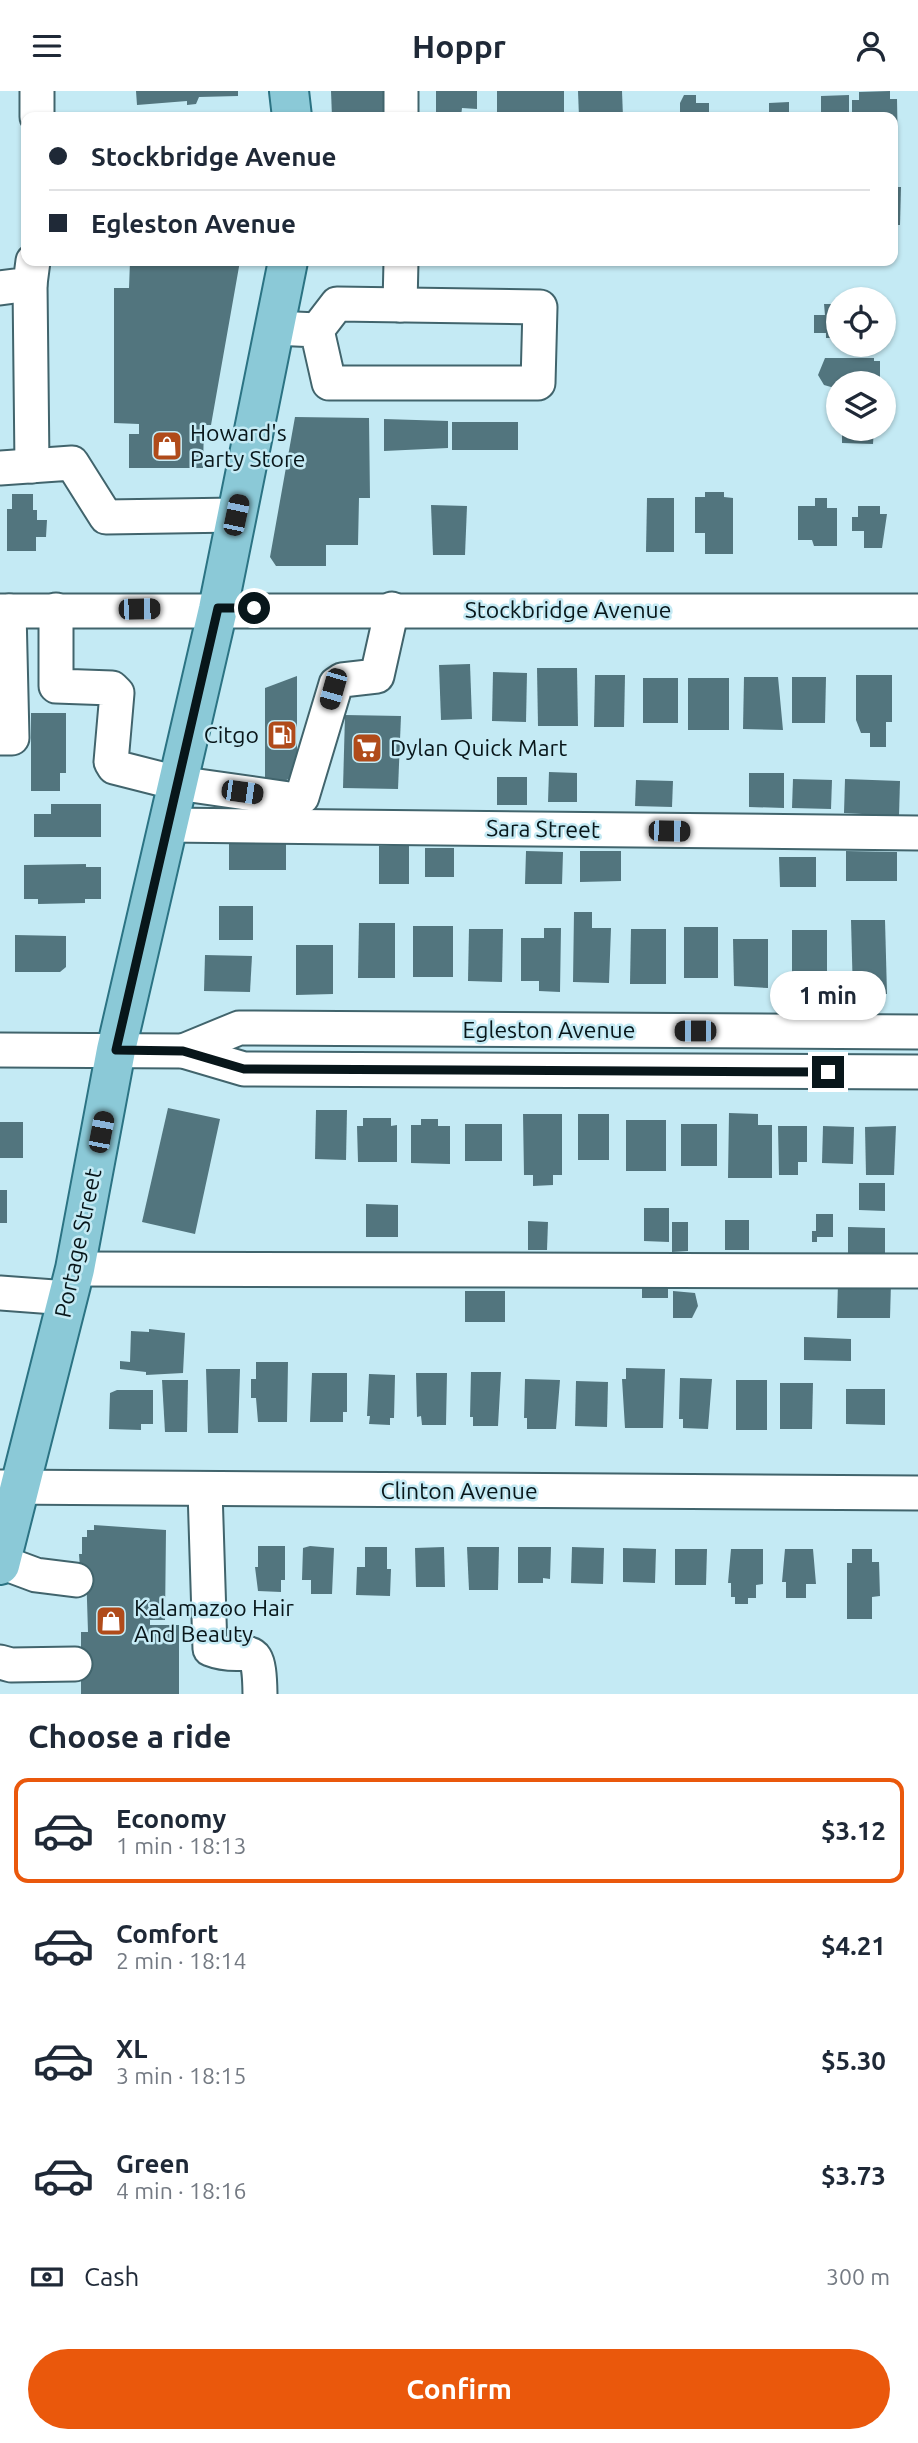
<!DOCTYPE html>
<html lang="en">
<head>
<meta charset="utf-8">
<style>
	body { margin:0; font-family:Ubuntu,sans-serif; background:#f6f6f7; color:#1f2937; height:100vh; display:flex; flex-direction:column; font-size:26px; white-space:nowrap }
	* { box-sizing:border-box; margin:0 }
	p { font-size:23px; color:#747a83 }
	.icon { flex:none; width:38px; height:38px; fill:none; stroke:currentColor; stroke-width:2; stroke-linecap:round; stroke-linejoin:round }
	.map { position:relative; height:1603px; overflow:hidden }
	.drawer { display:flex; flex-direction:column; background:#fff; flex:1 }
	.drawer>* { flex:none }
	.guide { position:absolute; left:21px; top:21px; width:877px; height:154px; border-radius:14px; box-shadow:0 2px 5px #0004; display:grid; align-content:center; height:154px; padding:0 28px; background:#fff }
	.tools { position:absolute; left:826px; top:196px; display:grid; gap:14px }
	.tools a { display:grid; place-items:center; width:70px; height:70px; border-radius:50%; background:#fff; box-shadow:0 2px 5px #0004; font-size:35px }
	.end { position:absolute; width:32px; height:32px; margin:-16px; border:9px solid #08161a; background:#fff; box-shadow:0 0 0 4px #fff }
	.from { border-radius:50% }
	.bubble { position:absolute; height:49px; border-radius:24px; background:#fff; box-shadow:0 2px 5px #0004; font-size:23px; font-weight:700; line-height:49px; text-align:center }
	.car { position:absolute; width:21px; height:42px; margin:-21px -10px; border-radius:9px; box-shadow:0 0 5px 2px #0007; background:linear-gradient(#222 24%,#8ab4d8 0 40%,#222 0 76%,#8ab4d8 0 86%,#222 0) }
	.guide b { display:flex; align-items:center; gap:24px; height:66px; font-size:26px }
	.guide b+b { border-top:2px solid #e0e1e3 }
	.guide i { width:18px; height:18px; background:#1f2937 }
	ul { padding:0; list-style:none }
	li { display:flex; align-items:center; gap:21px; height:105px; margin:0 14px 10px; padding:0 14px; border:4px solid transparent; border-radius:14px }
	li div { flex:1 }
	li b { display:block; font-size:26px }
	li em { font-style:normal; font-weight:700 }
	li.current { border-color:#ea580c }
	li>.icon { width:63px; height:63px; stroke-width:1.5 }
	h2 { padding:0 28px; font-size:32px; line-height:84px }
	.pay { display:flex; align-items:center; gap:18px; height:77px; padding:0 28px; font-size:26px }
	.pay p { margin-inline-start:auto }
	.button { display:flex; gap:14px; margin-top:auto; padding:14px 28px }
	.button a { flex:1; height:80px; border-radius:42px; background:#ea580c; color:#fff; font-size:28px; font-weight:700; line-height:80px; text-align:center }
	header { display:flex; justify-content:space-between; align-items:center; height:91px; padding:0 28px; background:#fff; font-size:32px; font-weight:700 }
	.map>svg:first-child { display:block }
</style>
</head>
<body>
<header><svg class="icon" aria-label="menu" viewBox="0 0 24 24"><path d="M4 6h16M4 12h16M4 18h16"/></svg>Hoppr<svg class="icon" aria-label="person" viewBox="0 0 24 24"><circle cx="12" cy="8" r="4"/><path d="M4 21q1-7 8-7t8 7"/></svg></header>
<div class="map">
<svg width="918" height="1603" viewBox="0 0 918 1603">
	<rect width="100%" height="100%" fill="#c4eaf4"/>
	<g fill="#52757e">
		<polygon points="136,0 238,0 238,5 199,6 196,13 187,14 187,10 137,14"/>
		<polygon points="331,0 385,0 385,26 332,26"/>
		<polygon points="436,0 477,0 477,18 462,17 461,26 436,26"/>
		<rect x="497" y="0" width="67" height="26"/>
		<polygon points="578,0 622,0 623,26 579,26"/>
		<polygon points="890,0 890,8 897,8 898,62 892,62 892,26 852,26 852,9 859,9 859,1"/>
		<polygon points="684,4 696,4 696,12 709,12 709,26 680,26 680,12"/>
		<polygon points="849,4 849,26 821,26 821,5"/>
		<polygon points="789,11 789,26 769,26 769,12"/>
		<polygon points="892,96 901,96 900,134 892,134"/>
		<polygon points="130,170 240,170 211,334 204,334 203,377 129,377 129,343 139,343 139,333 114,332 114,197 129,197"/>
		<polygon points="824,213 838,213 838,247 826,247 826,242 814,242 814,224 825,224"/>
		<polygon points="825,267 874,267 874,270 880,270 880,292 838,292 838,298 824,294 818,284"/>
		<polygon points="295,326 369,327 370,407 359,407 358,454 326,454 326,475 276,475 270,466"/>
		<polygon points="384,328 448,330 448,357 384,360"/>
		<rect x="452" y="331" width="66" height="28"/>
		<polygon points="842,338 874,338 873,353 842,352"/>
		<polygon points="705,401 724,401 724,406 733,407 733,463 705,463 705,442 695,442 695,406 705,406"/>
		<polygon points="12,403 33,403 33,419 37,419 37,429 47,429 46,446 36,446 36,460 7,460 7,418 12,418"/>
		<polygon points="647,407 674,407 674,461 646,461"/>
		<polygon points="815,407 827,407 827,417 837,417 837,455 814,455 812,449 798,449 798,415 815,415"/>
		<polygon points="431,414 467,415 465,464 433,464"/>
		<polygon points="858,415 880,415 880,423 887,423 882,457 864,457 864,440 852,440 852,426 858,426"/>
		<polygon points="470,573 472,628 441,629 439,574"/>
		<polygon points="537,577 577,577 578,635 538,635"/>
		<polygon points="493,581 527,582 526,631 492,630"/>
		<polygon points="595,584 625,584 624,636 594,636"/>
		<polygon points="856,584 892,584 892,631 886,631 886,656 870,656 870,642 861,642 856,629"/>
		<polygon points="297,585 297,685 265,697 265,597"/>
		<polygon points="744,586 778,586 783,639 743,638"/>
		<polygon points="792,586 826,586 825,632 792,632"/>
		<rect x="643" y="587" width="35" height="45"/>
		<rect x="688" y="587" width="41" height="52"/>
		<polygon points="31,622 66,622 66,682 60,682 60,700 31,700"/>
		<polygon points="345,624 401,625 398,698 343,697"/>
		<polygon points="549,681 577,682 577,711 548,711"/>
		<polygon points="749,682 784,682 784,717 749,716"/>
		<rect x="497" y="686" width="30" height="28"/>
		<polygon points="793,688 832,689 831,718 792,717"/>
		<polygon points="845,688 900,690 899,725 844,722"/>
		<polygon points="636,689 673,690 672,716 635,715"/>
		<polygon points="51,713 101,713 101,746 34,746 34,723 51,723"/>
		<rect x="229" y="752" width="57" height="27"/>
		<rect x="379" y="755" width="30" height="38"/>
		<rect x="425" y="757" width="29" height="29"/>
		<polygon points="526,760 563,761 562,793 525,793"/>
		<polygon points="580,760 621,760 621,790 580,791"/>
		<polygon points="846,760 897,761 897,790 846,790"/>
		<polygon points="779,766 816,766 816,796 780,796"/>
		<polygon points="86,773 86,776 101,776 101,808 85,808 85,812 38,813 38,808 24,808 24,774"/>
		<rect x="219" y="815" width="34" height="34"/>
		<polygon points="574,821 592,821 592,837 611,837 609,892 573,891"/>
		<polygon points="851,829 885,829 887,903 853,904"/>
		<polygon points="359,832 395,832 395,887 358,887"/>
		<rect x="413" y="835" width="40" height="51"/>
		<rect x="684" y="836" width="34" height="51"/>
		<polygon points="544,837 561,837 560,901 539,900 539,890 521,890 521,847 544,847"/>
		<polygon points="469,838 503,838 502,891 468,890"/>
		<polygon points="631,838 666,838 666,893 630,893"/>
		<rect x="792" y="839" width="35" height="56"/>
		<polygon points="15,844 66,845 66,876 60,881 15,881"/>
		<polygon points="733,848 768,848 768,897 734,895"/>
		<polygon points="296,854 333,854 333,903 296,904"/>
		<polygon points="205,864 252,865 250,901 204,900"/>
		<polygon points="168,1017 220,1028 195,1143 142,1131"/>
		<polygon points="316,1019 347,1019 346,1069 315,1068"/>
		<polygon points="729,1022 758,1023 758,1034 772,1034 772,1087 728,1087"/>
		<polygon points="523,1023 562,1023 562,1084 553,1084 553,1094 533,1095 533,1084 524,1084"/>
		<rect x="578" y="1023" width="31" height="46"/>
		<polygon points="363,1027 391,1027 391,1035 397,1034 397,1071 358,1071 357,1035 363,1035"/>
		<polygon points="421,1028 438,1028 438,1035 450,1035 450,1073 411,1072 411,1034 421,1034"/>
		<rect x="626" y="1029" width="40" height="51"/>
		<rect x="0" y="1031" width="23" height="36"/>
		<rect x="465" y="1033" width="37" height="37"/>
		<rect x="681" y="1033" width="36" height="42"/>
		<polygon points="778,1035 807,1035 807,1071 798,1071 798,1084 779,1084"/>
		<polygon points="823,1035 854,1036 853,1073 822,1072"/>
		<polygon points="896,1035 894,1084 866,1084 865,1036"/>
		<polygon points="859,1092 885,1092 885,1120 859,1119"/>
		<rect x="0" y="1099" width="7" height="33"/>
		<polygon points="366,1113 398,1114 398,1146 366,1146"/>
		<polygon points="644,1117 669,1117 669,1151 644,1150"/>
		<polygon points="816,1123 833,1123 833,1146 817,1146 817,1151 812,1151 812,1140 816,1140"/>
		<rect x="725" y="1129" width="24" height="30"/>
		<polygon points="528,1130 548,1131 547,1159 528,1159"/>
		<polygon points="672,1131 688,1131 688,1160 672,1161"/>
		<polygon points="848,1136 885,1137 885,1165 848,1165"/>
		<rect x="642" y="1191" width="26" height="16"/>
		<polygon points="838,1192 891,1192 890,1227 837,1227"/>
		<rect x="465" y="1200" width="40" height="31"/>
		<polygon points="673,1200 695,1202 698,1215 692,1227 673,1227"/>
		<polygon points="149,1238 185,1242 183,1282 146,1284 146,1281 120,1278 120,1270 130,1271 131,1240 149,1241"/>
		<polygon points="804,1246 851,1248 851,1270 804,1269"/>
		<polygon points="256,1271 288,1271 287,1331 258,1331 256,1307 251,1307 251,1288 256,1288"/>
		<polygon points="626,1277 665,1278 663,1337 625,1337 622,1288 626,1288"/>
		<polygon points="206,1278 240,1278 238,1342 208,1342"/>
		<polygon points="471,1281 501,1281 498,1335 473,1335 473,1326 470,1326"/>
		<polygon points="312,1282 347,1282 347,1321 343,1321 343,1331 310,1331"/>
		<polygon points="416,1282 447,1282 446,1334 422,1334 421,1325 417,1326"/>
		<polygon points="369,1283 395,1284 394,1327 390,1327 390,1334 369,1333 370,1325 367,1325"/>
		<polygon points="680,1287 712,1288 708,1338 683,1337 683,1328 679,1328"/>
		<polygon points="525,1288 560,1289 556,1338 527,1338 527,1327 524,1327"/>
		<polygon points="162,1289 188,1289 187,1341 165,1341"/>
		<rect x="736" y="1289" width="31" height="50"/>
		<polygon points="576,1290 608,1291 607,1336 575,1335"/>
		<polygon points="780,1292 813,1292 812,1338 780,1338"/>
		<polygon points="846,1298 885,1298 885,1334 846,1333"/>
		<polygon points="117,1299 153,1299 153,1333 141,1333 141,1339 109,1338 110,1302"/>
		<polygon points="94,1434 166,1439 165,1529 150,1529 150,1534 179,1534 179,1603 81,1603 81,1541 88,1541 86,1478 80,1478 79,1463 82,1463 82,1446 87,1446 87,1439 94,1439"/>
		<polygon points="258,1455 285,1455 285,1489 281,1489 281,1501 258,1500 255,1476 258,1476"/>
		<polygon points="310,1455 334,1457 332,1503 311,1503 311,1489 302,1489 303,1457"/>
		<polygon points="365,1456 387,1456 387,1478 391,1478 390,1505 356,1504 357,1476 365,1476"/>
		<polygon points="444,1456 445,1496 416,1496 415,1457"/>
		<polygon points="467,1456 499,1456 498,1499 469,1499"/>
		<polygon points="518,1456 551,1456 550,1488 543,1487 543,1492 518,1492"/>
		<polygon points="572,1456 604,1457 603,1493 571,1492"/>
		<polygon points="623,1457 656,1458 655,1492 623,1491"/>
		<polygon points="675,1458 707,1458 706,1494 675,1494"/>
		<polygon points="731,1458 763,1458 763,1493 756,1494 756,1507 748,1507 748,1513 735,1513 735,1506 731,1506 731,1492 728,1492"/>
		<polygon points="785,1458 813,1458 816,1493 806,1493 806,1507 786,1507 786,1491 782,1491"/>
		<polygon points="852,1458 872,1458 872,1471 879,1471 880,1505 872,1506 872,1528 847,1528 847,1472 852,1472"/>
	</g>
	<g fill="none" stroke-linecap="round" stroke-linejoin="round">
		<g stroke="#41646c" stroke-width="37">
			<g id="minor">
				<polyline points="37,26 37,0"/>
				<polyline points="401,26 401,0"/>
				<polyline points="30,193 32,375"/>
				<polyline points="0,197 30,193 33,170"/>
				<polyline points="400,214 401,170"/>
				<polyline points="274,237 317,239 337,213 540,216 538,292 329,292 317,239"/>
				<polyline points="0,377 72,372 106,426 236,424"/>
				<polyline points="56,519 56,595 112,597 117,602 111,671 114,676 177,692 296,709 302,706 336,593 342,589 377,585 392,518"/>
				<polyline points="0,520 918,520"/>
				<polyline points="0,647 12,647 9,520"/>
				<polyline points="167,734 918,742"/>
				<polyline points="0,959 183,960 244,978 918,981"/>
				<polyline points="183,960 239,937 918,941"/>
				<polyline points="75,1178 918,1180"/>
				<polyline points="0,1202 68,1207"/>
				<polyline points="0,1396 918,1402"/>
				<path d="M 205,1399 L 210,1558 C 248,1573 259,1541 260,1603"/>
				<polyline points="1,1471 36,1484 76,1489"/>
				<polyline points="0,1571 11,1574 75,1573"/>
			</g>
		</g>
		<g stroke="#2b7383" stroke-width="42">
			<g id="major">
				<polyline points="289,0 292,26"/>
				<polyline points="0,1474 75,1178 116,959 218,518 288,170"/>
			</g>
		</g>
		<use href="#minor" stroke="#fff" stroke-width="33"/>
		<use href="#major" stroke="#8bc9d7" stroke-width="38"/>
	</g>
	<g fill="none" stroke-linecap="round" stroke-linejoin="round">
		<polyline stroke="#08161a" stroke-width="9" points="254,517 218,517 116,959 183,960 244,978 828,981"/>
	</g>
	<defs>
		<g id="shop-square" transform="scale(1.575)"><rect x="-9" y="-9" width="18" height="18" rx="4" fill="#b04b1a" stroke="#c4eaf4"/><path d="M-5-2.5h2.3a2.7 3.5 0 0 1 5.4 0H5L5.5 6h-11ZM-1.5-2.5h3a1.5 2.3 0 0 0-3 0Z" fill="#fff"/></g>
		<g id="fuel-square" transform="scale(1.575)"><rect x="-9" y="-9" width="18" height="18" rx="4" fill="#b04b1a" stroke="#c4eaf4"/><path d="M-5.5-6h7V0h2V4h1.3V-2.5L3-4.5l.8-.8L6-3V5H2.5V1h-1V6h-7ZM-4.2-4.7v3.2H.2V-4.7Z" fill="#fff"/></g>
		<g id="supermarket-square" transform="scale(1.575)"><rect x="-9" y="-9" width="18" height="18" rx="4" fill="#b04b1a" stroke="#c4eaf4"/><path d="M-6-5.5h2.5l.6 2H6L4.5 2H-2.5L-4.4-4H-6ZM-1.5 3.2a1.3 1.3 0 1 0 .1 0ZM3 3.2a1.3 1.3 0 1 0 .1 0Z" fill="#fff"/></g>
	</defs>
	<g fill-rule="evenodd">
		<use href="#shop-square" x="167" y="355"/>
		<use href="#fuel-square" x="282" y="644"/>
		<use href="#supermarket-square" x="367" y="657"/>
		<use href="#shop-square" x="111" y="1530"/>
	</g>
	<g text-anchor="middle" stroke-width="5" stroke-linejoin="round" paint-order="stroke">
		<g font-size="23" fill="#08161a" stroke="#c4eaf4" text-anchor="start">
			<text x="190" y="350">Howard's<tspan x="190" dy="26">Party Store</tspan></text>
			<text x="259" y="652" text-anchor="end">Citgo</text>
			<text x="390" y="665">Dylan Quick Mart</text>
			<text x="134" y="1525">Kalamazoo Hair<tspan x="134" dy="26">And Beauty</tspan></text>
		</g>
		<g font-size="23" fill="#08161a" stroke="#c4eaf4">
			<text x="568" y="527">Stockbridge Avenue</text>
			<text transform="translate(543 738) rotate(1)" y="8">Sara Street</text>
			<text x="549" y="947">Egleston Avenue</text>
			<text transform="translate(78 1152) rotate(-78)" y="8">Portage Street</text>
			<text x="459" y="1408">Clinton Avenue</text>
		</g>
	</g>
</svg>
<div class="tools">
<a><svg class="icon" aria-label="locate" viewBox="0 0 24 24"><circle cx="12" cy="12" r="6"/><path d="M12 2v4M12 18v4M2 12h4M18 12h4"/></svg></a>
<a><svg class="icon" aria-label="layers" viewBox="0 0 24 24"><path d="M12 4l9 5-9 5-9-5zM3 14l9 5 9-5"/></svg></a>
</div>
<i class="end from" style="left:254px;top:517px"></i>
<i class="end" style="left:828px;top:981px"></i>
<div class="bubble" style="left:770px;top:880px;width:116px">1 min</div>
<i class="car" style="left:236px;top:424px;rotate:12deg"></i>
<i class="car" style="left:139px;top:518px;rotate:89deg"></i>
<i class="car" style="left:333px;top:598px;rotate:196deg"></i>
<i class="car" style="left:242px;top:701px;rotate:98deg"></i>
<i class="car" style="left:669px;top:740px;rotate:91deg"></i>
<i class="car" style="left:695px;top:940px;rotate:270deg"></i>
<i class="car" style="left:101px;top:1041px;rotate:11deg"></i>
<div class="guide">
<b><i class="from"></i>Stockbridge Avenue</b>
<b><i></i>Egleston Avenue</b>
</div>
</div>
<section class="drawer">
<h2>Choose a ride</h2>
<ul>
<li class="current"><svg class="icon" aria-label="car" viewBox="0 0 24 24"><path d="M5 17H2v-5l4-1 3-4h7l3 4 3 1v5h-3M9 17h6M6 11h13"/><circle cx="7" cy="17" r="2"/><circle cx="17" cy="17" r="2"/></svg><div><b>Economy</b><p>1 min · 18:13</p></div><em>$3.12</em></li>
<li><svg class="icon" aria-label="car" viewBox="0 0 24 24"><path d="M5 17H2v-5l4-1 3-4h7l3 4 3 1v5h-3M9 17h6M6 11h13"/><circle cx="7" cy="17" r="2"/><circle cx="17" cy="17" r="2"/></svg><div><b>Comfort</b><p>2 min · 18:14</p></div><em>$4.21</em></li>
<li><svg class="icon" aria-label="car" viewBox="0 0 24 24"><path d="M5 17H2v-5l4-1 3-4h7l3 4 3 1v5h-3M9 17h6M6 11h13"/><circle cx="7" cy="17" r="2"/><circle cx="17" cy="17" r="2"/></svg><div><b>XL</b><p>3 min · 18:15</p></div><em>$5.30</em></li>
<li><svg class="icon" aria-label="car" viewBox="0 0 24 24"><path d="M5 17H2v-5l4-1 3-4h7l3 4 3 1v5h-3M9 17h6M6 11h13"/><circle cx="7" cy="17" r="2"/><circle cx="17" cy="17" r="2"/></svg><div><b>Green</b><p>4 min · 18:16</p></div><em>$3.73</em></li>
</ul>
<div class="pay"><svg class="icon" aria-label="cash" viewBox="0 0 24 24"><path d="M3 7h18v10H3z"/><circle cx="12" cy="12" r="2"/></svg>Cash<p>300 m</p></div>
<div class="button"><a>Confirm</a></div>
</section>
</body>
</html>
